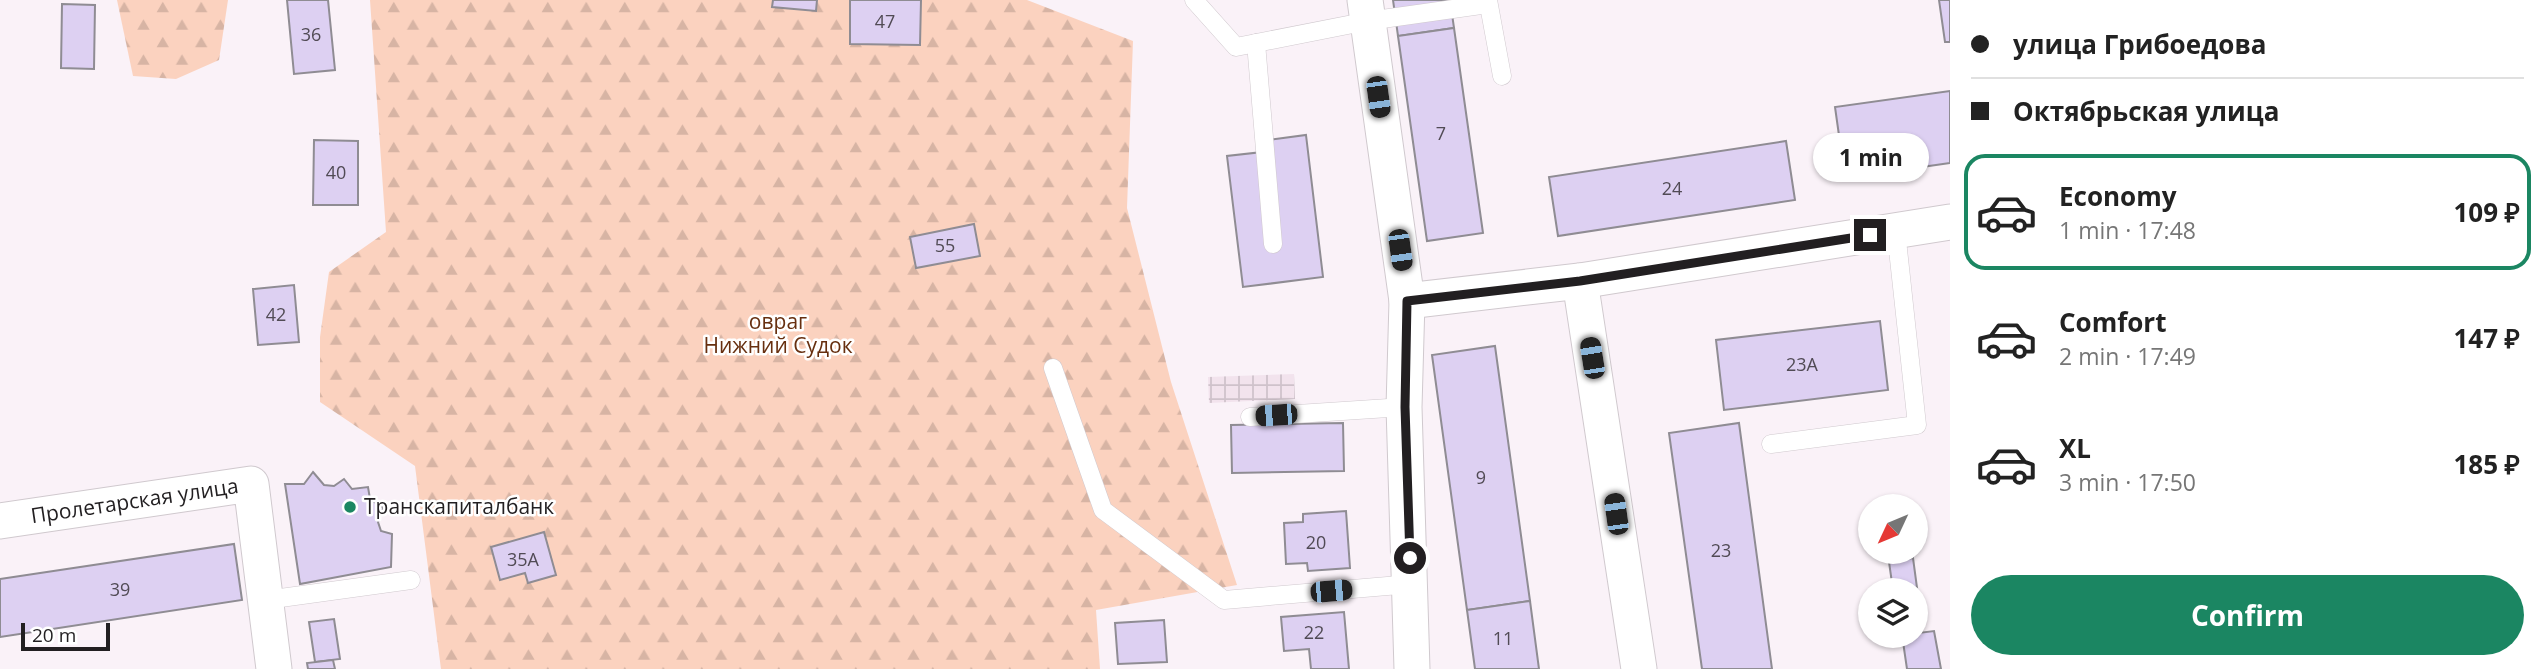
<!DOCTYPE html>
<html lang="en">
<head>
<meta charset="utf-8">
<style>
	body { margin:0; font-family:"Open Sans",sans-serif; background:#f6f6f6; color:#222; height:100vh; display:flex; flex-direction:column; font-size:26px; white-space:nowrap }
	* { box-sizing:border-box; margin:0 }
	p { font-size:23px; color:#767676 }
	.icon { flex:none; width:38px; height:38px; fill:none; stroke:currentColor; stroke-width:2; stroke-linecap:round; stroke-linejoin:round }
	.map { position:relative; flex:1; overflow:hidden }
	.details { display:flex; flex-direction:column; background:#fff; width:595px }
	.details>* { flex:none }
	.guide { display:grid; align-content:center; height:154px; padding:0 21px; background:#fff }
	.needle { width:46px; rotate:226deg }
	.buttons { position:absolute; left:1858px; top:494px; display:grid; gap:14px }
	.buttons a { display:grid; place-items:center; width:70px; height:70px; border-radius:50%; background:#fff; box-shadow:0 2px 5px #0004; font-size:35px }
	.scale { position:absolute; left:21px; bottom:18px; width:89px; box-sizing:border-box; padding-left:7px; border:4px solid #221f21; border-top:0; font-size:19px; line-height:24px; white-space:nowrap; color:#221f21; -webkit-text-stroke:5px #fff; paint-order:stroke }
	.end { position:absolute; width:32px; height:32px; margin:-16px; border:9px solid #221f21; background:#fff; box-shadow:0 0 0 4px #fff }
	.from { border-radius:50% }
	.bubble { position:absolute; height:49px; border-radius:24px; background:#fff; box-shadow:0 2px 5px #0004; font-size:23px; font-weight:700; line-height:49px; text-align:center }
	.car { position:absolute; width:21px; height:42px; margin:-21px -10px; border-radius:9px; box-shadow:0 0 5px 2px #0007; background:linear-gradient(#222 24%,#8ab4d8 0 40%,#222 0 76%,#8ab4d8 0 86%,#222 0) }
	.guide b { display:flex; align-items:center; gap:24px; height:66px; font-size:26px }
	.guide b+b { border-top:2px solid #e0e0e0 }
	.guide i { width:18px; height:18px; background:#222 }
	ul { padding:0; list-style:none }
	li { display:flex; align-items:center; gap:21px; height:116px; margin:0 14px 10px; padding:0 7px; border:4px solid transparent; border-radius:21px }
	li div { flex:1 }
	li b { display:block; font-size:26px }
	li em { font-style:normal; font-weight:700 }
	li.selected { border-color:#1b8662 }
	li>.icon { width:63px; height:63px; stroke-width:1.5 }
	.cta { display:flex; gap:14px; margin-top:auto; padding:14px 21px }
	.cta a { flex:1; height:80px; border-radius:42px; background:#1b8662; color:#fff; font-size:28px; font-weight:700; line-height:80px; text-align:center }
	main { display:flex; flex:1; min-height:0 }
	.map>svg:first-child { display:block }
</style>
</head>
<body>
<main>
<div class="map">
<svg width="1950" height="669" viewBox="0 0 1950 669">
	<defs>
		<pattern id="industrial-grid" width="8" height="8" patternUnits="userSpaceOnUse" patternTransform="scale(1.75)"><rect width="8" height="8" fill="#f2e3ed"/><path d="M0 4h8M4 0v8" fill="none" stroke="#cfc2cb"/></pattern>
		<pattern id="forest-firs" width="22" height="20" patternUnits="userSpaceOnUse" patternTransform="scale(1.75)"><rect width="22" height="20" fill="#fbd2bf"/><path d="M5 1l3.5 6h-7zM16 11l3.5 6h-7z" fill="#d7b4a4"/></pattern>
	</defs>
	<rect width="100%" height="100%" fill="#faf2f8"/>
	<polygon fill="url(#industrial-grid)" points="1294,374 1295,399 1209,403 1208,377"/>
	<g fill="url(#forest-firs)">
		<polygon points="117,0 228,0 219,60 176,79 133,76"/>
		<polygon points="370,0 1027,0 1133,41 1127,208 1171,382 1237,585 1096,610 1100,669 441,669 415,466 320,402 320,337 329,272 386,232"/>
	</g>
	<g fill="#ddd0f2" stroke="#8f8c93" stroke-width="2">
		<polygon points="287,0 328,0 335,70 294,74"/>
		<polygon points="773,0 817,0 816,11 772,7"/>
		<polygon points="850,0 921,0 920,45 850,44"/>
		<polygon points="1393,0 1450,0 1454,28 1398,36"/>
		<polygon points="1939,0 1950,0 1950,42 1945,42"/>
		<polygon points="62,4 95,5 94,69 61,68"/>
		<polygon points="1454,28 1483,233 1427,241 1398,36"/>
		<polygon points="1950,91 1950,163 1845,178 1835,107"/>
		<polygon points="1306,135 1323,277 1243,287 1227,156 1271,151 1269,140"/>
		<polygon points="314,140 358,141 358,205 313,205"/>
		<polygon points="1786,141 1795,200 1558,236 1549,177"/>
		<polygon points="974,224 980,256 916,268 910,237"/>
		<polygon points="294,285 299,342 258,345 253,289"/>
		<polygon points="1880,321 1888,390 1724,410 1716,340"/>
		<polygon points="1495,346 1530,601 1467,610 1432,355"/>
		<polygon points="1343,423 1344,471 1232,473 1231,425"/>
		<polygon points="1739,423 1772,669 1702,669 1669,433"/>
		<polygon points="313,472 324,485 334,486 344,479 352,489 368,487 370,499 383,508 378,522 381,531 392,534 391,567 300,584 285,484 304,484"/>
		<polygon points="1346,511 1350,568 1308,571 1307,563 1286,564 1284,523 1303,522 1303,514"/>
		<polygon points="544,532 556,575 528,583 525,573 500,580 491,547"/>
		<polygon points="234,544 242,600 0,637 0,579"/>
		<polygon points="1913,558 1920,610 1916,610 1916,590 1893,590 1889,562"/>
		<polygon points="1530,601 1539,669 1475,669 1467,610"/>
		<polygon points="1344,612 1349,669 1311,669 1309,649 1284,651 1281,617"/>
		<polygon points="334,619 340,659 315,662 309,622"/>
		<polygon points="1164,620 1167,662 1118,664 1115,623"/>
		<polygon points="1934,631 1941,669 1907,669 1902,635"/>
		<polygon points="333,660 335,669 308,669 307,663"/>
	</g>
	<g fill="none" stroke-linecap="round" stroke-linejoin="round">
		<g stroke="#d0c9ce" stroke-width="19">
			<g id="service">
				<polyline points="1194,0 1236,47 1368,21 1488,4"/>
				<polyline points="1488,0 1502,76"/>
				<polyline points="1256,43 1273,244"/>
				<polyline points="1053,368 1103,510 1224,600 1411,584"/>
				<polyline points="1250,417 1404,407"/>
				<polyline points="1771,444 1917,425 1896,231"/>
				<polyline points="266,600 411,580"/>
			</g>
		</g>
		<g stroke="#d0c9ce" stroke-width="37">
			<g id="minor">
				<polyline points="1365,0 1407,301 1404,407 1412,669"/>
				<polyline points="1580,281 1639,669"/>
				<polyline points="1407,301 1580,281 1950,222"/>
				<path id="s1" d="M 0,521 L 251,484 L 274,669"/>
			</g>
		</g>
		<use href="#service" stroke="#fff" stroke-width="18"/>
		<use href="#minor" stroke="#fff" stroke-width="35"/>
	</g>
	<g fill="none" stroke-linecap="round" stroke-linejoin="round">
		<polyline stroke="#221f21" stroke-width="9" points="1410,558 1405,407 1407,301 1580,281 1870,235"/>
	</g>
	<circle fill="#1b8662" stroke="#fff" stroke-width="2.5" cx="350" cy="507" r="7"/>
	<g text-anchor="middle" stroke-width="5" stroke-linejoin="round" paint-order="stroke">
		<g font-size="18" fill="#514b55">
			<text x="885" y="28">47</text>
			<text x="311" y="41">36</text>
			<text x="1441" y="140">7</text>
			<text x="336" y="179">40</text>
			<text x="1672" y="195">24</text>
			<text x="945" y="252">55</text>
			<text x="276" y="321">42</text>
			<text x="1802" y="371">23А</text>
			<text x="1481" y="484">9</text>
			<text x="1316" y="549">20</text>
			<text x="1721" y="557">23</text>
			<text x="523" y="566">35А</text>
			<text x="120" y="596">39</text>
			<text x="1314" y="639">22</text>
			<text x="1503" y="645">11</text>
		</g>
		<g font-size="21" fill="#672f0f" stroke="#fff">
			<text x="778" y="329">овраг<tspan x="778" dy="24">Нижний Судок</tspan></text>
		</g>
		<g font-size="21" fill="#221f21" stroke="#fff">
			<text dy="7" stroke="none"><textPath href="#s1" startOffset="136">Пролетарская улица</textPath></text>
		</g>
		<g font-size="21" fill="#221f21" stroke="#fff" text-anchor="start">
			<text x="364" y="514">Транскапиталбанк</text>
		</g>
	</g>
</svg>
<div class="buttons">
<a><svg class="needle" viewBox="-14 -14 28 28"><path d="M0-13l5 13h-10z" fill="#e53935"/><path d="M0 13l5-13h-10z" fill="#767676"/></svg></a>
<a><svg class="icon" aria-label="layers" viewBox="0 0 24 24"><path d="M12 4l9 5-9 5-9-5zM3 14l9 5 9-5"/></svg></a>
</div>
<div class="scale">20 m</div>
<i class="end from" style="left:1410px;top:558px"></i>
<i class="end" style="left:1870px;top:235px"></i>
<div class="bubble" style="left:1813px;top:133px;width:116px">1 min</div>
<i class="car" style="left:1378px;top:97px;rotate:172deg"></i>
<i class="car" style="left:1400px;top:250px;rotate:172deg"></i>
<i class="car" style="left:1592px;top:358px;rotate:351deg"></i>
<i class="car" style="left:1276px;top:415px;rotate:266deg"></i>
<i class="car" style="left:1616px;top:514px;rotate:352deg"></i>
<i class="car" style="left:1331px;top:591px;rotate:85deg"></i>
</div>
<section class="details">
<div class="guide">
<b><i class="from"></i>улица Грибоедова</b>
<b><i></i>Октябрьская улица</b>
</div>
<ul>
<li class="selected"><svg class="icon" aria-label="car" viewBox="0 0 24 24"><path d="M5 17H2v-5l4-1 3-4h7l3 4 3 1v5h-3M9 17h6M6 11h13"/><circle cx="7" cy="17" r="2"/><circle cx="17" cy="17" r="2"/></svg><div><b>Economy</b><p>1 min · 17:48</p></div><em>109 ₽</em></li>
<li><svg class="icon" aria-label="car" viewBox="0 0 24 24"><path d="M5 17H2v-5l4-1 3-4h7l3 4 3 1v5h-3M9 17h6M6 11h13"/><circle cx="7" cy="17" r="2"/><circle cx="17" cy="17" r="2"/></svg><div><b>Comfort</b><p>2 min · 17:49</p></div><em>147 ₽</em></li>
<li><svg class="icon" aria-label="car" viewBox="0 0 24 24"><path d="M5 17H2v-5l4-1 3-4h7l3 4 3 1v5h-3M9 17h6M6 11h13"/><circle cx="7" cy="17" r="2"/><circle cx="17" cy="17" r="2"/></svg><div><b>XL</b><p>3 min · 17:50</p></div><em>185 ₽</em></li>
</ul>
<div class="cta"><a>Confirm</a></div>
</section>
</main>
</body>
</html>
